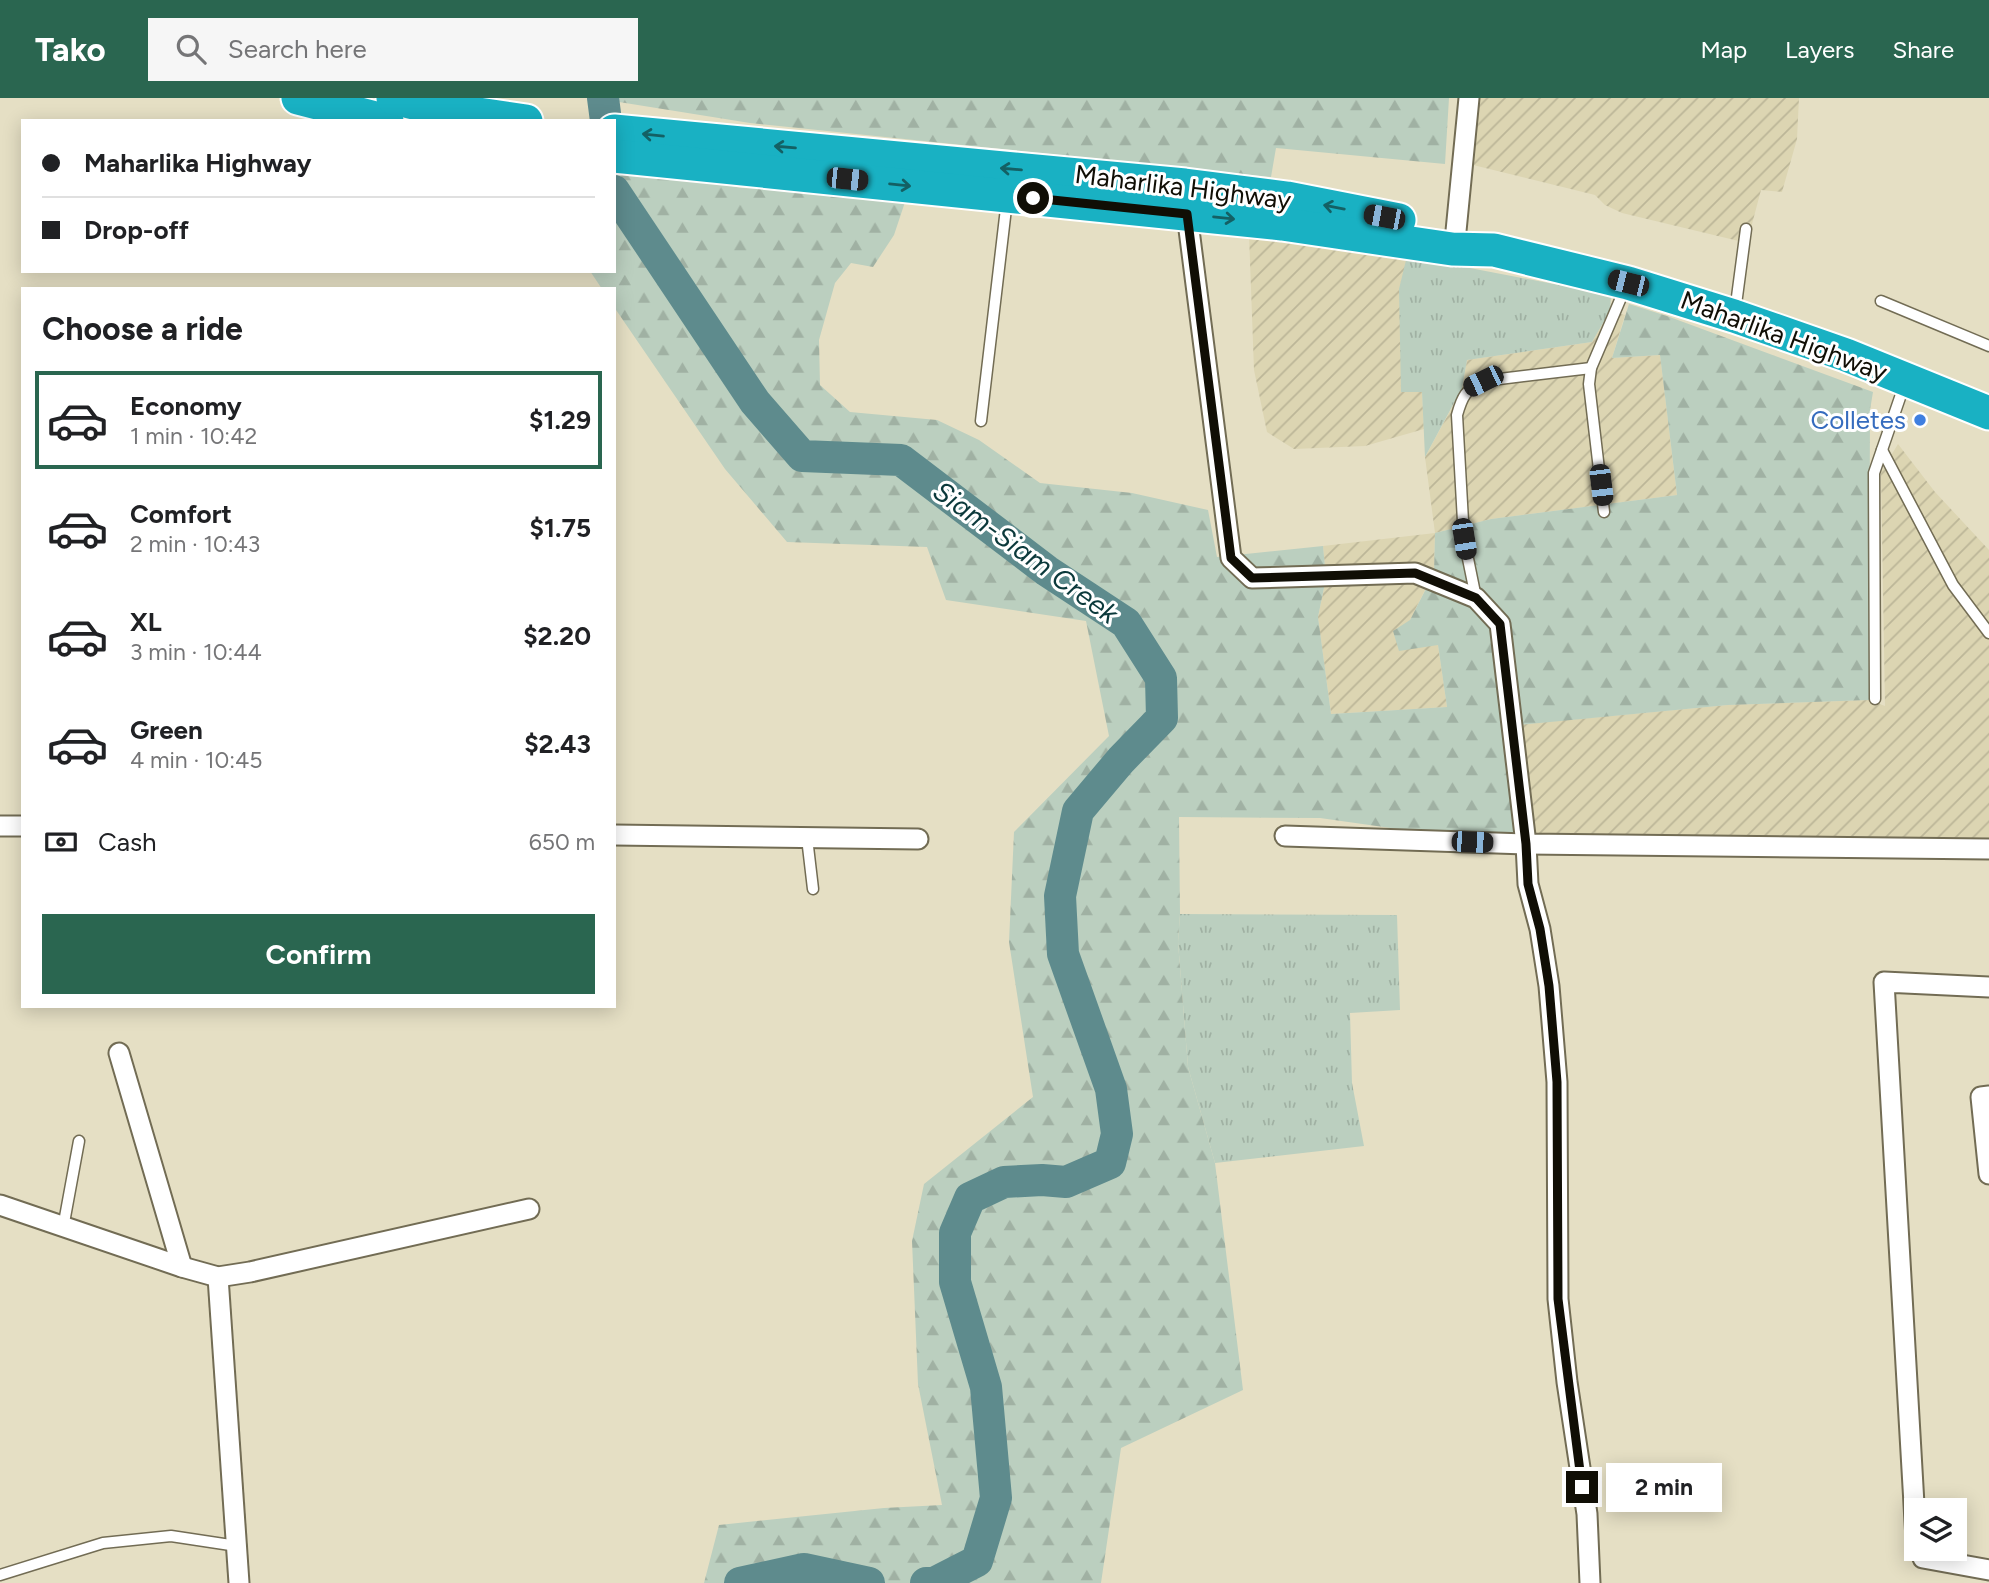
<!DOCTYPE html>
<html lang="en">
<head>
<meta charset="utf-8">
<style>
	body { margin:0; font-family:Figtree,sans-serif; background:#f6f6f6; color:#202124; height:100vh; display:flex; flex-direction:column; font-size:26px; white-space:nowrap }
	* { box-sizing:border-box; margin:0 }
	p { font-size:23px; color:#757577 }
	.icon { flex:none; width:38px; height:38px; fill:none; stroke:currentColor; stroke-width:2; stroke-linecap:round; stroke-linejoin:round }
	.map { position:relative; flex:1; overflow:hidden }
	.sheet { position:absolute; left:21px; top:189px; width:595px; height:721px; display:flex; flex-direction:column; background:#fff; border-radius:0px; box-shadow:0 4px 18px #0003 }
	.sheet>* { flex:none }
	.hud { position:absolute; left:21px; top:21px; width:595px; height:154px; border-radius:0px; box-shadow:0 4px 18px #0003; display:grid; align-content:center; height:154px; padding:0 21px; background:#fff }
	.fabs { position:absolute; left:1904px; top:1400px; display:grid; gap:14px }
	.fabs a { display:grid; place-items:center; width:63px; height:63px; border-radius:0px; background:#fff; box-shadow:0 4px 18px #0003; font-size:35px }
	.end { position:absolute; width:32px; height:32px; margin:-16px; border:9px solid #100e05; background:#fff; box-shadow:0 0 0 4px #fff }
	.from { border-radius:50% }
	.bubble { position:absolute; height:49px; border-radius:0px; background:#fff; box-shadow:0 4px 18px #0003; font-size:23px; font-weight:700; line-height:49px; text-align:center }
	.car { position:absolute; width:21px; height:42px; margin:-21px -10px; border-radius:9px; box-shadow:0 0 5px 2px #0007; background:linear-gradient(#222 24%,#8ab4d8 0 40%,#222 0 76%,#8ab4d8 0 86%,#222 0) }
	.hud b { display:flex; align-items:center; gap:24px; height:66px; font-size:26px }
	.hud b+b { border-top:2px solid #e0e0e0 }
	.hud i { width:18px; height:18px; background:#202124 }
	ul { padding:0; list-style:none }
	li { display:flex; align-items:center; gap:21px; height:98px; margin:0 14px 10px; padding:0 7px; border:4px solid transparent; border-radius:0px }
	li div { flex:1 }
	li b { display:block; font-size:26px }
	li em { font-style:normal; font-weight:700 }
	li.current { border-color:#2a6650 }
	li>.icon { width:63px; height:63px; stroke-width:1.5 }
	h2 { padding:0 21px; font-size:32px; line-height:84px }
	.pay { display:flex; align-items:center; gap:18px; height:77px; padding:0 21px; font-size:26px }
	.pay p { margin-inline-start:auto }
	.primary-button { display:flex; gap:14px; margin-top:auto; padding:14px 21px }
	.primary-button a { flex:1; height:80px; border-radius:0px; background:#2a6650; color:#fff; font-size:28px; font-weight:700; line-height:80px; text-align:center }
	header { display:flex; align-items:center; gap:42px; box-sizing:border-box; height:98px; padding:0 35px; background:#2a6650; color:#fff }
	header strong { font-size:33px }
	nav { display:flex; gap:38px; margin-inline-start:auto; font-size:24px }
	.search { width:490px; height:63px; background:#f6f6f6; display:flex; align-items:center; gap:18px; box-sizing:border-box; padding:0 24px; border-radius:0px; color:#757577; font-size:26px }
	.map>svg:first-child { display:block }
</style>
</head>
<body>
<header>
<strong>Tako</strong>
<div class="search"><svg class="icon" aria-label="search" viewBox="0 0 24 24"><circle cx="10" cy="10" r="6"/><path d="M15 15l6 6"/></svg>Search here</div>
<nav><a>Map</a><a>Layers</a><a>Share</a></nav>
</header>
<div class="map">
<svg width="1989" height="1485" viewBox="0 0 1989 1485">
	<defs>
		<pattern id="industrial-furrows" width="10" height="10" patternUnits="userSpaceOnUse" patternTransform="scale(1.75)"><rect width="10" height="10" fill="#dcd5b2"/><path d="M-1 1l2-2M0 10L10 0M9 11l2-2" fill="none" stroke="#bcb698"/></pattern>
		<pattern id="grass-tufts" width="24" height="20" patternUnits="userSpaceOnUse" patternTransform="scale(1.75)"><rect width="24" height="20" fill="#bbcfbf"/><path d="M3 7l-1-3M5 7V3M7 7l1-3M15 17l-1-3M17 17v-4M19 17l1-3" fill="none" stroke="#a0b1a3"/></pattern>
		<pattern id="forest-firs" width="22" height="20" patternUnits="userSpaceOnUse" patternTransform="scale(1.75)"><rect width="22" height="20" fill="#bbcfbf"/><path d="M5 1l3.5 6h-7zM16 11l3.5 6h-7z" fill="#a0b1a3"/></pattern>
	</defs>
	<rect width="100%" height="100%" fill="#e5dfc4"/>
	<g fill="url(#industrial-furrows)">
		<polygon points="1478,0 1799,0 1797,41 1782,94 1761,92 1747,145 1622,115 1605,107 1595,97 1469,66"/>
		<polygon points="1249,136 1407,158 1402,294 1422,294 1424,331 1365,348 1294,351 1267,334 1254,272"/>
		<polygon points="1610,213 1625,217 1612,260 1660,257 1677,397 1491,421 1435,435 1434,474 1410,522 1438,547 1447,609 1331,616 1318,519 1326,480 1323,448 1435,435 1425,359 1462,291 1467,262 1592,244"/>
		<polygon points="1898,346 1935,394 1989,452 1989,750 1530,742 1523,626 1728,607 1869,602 1885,608 1881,374"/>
	</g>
	<g fill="url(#grass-tufts)">
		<polygon points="1407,158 1611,197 1610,213 1592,244 1467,262 1462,290 1425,359 1422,294 1401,294 1399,191"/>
		<polygon points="1180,816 1397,817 1400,912 1350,915 1352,985 1364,1048 1215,1065 1188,969 1178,844"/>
	</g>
	<g fill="url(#forest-firs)">
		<polygon points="594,0 1449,0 1445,66 1276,50 1271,79 750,25"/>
		<path d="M 614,70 L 718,82 C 738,94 755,89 776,90 C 819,92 863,97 906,101 L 894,137 L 873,169 L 851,165 L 835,185 L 819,242 L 820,287 L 850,314 L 937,322 L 979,342 L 1040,385 L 1132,395 L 1208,412 L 1217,459 L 1323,448 L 1326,480 L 1318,519 L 1331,616 L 1447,609 L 1438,547 L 1399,553 L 1393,533 L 1410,522 L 1434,475 L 1435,435 L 1491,421 L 1677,397 L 1660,257 L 1612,260 L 1629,206 L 1667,218 L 1873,294 L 1870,312 L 1869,602 L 1728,607 L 1509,628 L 1520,736 L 1485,740 L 1440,737 L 1320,720 L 1179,719 L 1180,816 L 1178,844 L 1188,969 L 1215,1065 L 1243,1292 L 1121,1350 L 1101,1485 L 704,1485 L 719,1427 L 884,1410 L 942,1407 L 918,1286 L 912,1143 L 924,1086 L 1033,999 L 1009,844 L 1014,734 L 1109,638 L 1086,523 L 946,502 L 927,449 L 787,444 L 725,371 L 614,209 L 614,191 L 602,191 L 590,173 L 614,173 Z"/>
	</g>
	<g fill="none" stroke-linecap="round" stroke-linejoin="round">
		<g stroke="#5e8b8d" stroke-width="32">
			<polyline points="603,0 606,23"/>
			<polyline points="614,93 755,304 802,358 901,362 1047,473 1126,525 1161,580 1162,620 1121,662 1078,713 1060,798 1063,856 1111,991 1117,1036 1110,1065 1066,1084 1042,1082 1004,1084 970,1100 955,1135 955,1184 986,1289 996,1400 977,1463 934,1485 926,1485"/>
			<polyline points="740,1485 804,1471 869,1485"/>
		</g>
		<g stroke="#726c54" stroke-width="13">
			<g id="lane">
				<polyline points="1881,203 1989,248"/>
				<polyline points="1735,214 1746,131"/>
				<polyline points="981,323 1007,102"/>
				<polyline points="1882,352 1953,487 1989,535"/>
				<polyline points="1604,414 1589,286 1591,270 1626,188"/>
				<path d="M 1476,500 L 1464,441 L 1457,317 C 1462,299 1466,291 1483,283 L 1591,270"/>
				<polyline points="1875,601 1874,375 1905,285"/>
				<polyline points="807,740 813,791"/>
				<polyline points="63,1130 79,1043"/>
				<polyline points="0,1477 103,1445 171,1438 237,1448"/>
			</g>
		</g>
		<g stroke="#726c54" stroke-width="23">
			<g id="street">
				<polyline points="1187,116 1231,460 1252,480 1415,475 1476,500 1500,526 1526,746 1528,786 1540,831 1549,888 1557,984 1558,1201 1567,1284 1587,1416 1590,1485"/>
				<polyline points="1452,151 1456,133 1469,0"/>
				<polyline points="0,728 23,728"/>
				<polyline points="614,737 918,741"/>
				<polyline points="1285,738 1526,746 1989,751"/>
				<polyline points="119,955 182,1169"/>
				<polyline points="1989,998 1981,999 1989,1076"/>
				<polyline points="0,1107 182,1169 218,1179 250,1174 529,1111"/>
				<polyline points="218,1179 239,1485"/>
				<polyline points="1916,1441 1884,884 1989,889"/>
				<polyline points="1920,1451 1923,1460 1989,1472"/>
			</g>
		</g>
		<g stroke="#fff" stroke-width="37">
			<g id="highway">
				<polyline points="298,0 387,23"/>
				<polyline points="393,0 430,9 526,23"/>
				<polyline points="614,33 1185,87 1287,100 1399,122"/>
				<polyline points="614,58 1282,126 1452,151 1494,152 1628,185 1734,218 1846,257 1989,315"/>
			</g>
		</g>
		<use href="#lane" stroke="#fff" stroke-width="10"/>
		<use href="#street" stroke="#fff" stroke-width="19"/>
		<use href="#highway" stroke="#19b1c3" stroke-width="33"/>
	</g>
	<defs><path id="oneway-shaft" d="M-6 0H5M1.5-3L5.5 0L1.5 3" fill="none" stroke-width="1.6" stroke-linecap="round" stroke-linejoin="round" transform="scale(1.75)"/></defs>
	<g stroke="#146064">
		<use href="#oneway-shaft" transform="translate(653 37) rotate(-174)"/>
		<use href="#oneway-shaft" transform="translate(785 49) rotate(-175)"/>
		<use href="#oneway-shaft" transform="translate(1011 71) rotate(-175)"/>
		<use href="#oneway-shaft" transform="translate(900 87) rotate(6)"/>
		<use href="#oneway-shaft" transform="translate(1334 109) rotate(-169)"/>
		<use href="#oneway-shaft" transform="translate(1224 120) rotate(6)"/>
	</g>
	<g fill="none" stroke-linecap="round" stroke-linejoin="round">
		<polyline stroke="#100e05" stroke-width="9" points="1033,100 1187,116 1231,460 1252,480 1415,475 1476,500 1500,526 1526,746 1528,786 1540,831 1549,888 1557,984 1558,1201 1582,1389"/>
	</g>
	<circle fill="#3f7fe0" stroke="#fff" stroke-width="2.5" cx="1920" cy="322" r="7"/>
	<g text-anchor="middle" stroke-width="6" stroke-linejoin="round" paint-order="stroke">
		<g font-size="26" fill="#100e05" stroke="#fff">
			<text transform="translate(1183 89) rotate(7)" y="9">Maharlika Highway</text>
			<text transform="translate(1784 238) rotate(20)" y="9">Maharlika Highway</text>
		</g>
		<g font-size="26" fill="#366cbe" stroke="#fff" text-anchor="end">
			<text x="1906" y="331">Colletes</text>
		</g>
		<g font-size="28" font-style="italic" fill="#0b393b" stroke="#fff">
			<text transform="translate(1026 454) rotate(36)" y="10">Siam-Siam Creek</text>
		</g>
	</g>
</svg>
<div class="fabs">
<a><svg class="icon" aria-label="layers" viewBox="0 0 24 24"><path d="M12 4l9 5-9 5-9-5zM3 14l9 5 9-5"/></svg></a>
</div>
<i class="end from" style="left:1033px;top:100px"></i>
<i class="end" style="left:1582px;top:1389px"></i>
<div class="bubble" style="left:1606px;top:1365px;width:116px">2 min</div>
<i class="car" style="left:847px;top:81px;rotate:96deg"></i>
<i class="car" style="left:1384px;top:119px;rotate:281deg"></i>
<i class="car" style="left:1628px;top:185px;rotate:284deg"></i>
<i class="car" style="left:1483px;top:283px;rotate:244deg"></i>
<i class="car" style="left:1601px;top:387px;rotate:173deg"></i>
<i class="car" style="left:1464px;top:441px;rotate:171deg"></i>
<i class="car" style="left:1472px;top:744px;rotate:92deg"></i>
<div class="hud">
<b><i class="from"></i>Maharlika Highway</b>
<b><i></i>Drop-off</b>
</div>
<section class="sheet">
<h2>Choose a ride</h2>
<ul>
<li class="current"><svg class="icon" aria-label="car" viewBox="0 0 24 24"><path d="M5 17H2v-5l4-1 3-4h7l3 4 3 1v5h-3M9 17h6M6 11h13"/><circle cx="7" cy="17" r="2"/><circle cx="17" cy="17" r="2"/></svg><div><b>Economy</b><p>1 min · 10:42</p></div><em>$1.29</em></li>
<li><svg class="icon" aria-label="car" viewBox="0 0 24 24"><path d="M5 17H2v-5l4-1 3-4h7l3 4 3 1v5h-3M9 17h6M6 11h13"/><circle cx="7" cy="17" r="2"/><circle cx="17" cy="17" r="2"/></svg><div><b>Comfort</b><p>2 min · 10:43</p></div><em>$1.75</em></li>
<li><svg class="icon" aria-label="car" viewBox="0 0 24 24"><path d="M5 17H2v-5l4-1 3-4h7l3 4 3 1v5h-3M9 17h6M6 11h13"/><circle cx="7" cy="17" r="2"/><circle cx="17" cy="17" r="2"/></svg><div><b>XL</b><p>3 min · 10:44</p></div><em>$2.20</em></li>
<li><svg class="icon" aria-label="car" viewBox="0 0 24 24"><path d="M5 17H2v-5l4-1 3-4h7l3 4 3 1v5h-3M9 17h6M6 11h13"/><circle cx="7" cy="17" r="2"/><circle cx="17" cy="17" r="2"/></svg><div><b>Green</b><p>4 min · 10:45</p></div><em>$2.43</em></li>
</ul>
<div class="pay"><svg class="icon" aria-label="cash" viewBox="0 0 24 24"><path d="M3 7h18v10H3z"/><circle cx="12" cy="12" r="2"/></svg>Cash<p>650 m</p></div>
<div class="primary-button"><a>Confirm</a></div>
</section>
</div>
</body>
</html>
